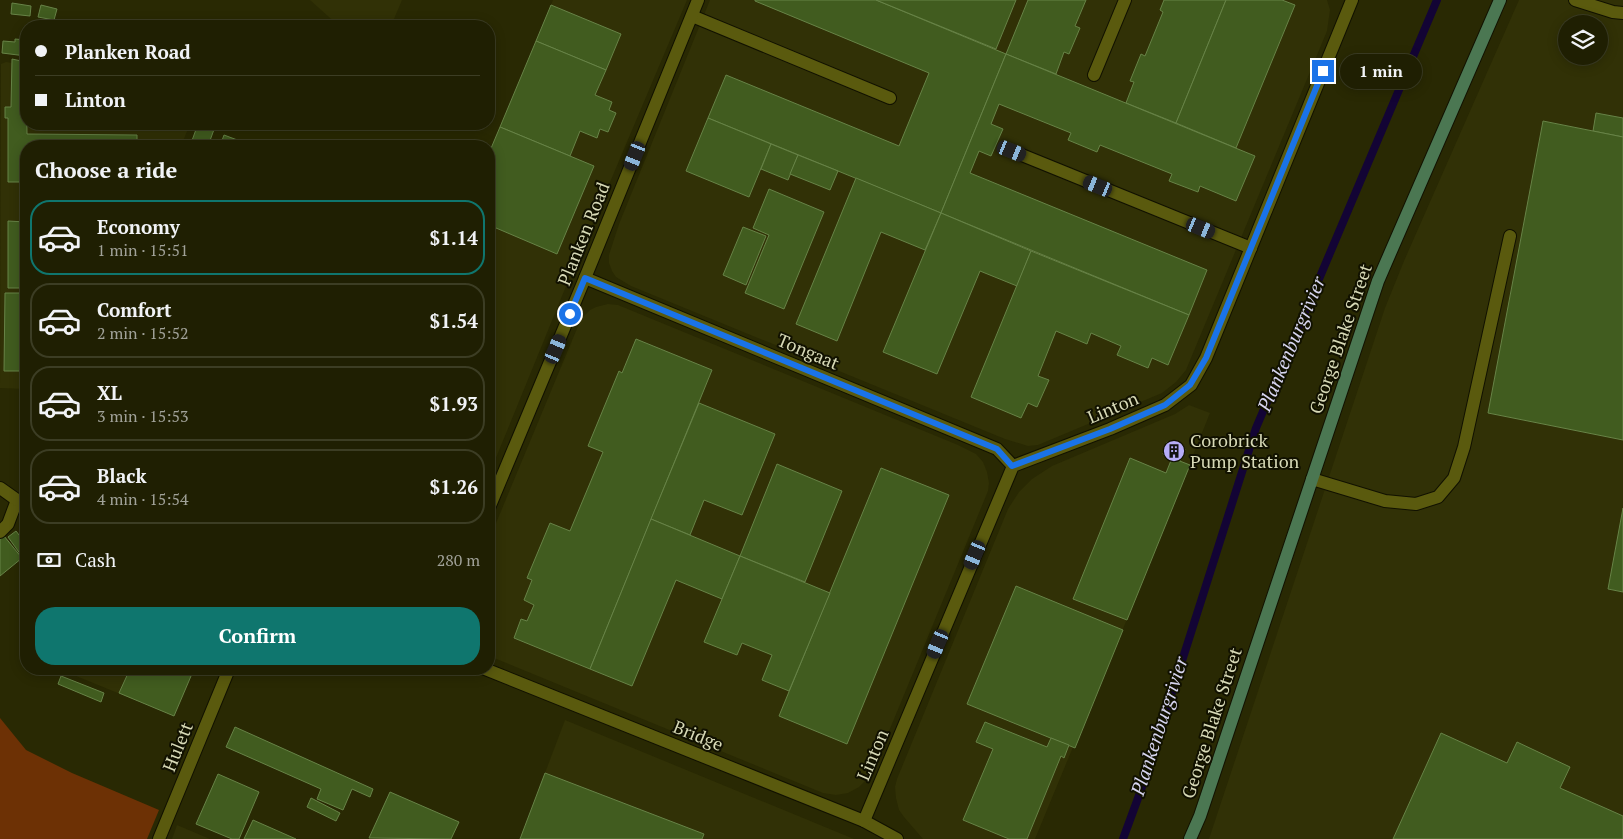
<!DOCTYPE html>
<html lang="en">
<head>
<meta charset="utf-8">
<style>
	body { margin:0; font-family:"PT Serif",serif; background:#2c2c11; color:#f1f3f6; height:100vh; display:flex; flex-direction:column; font-size:19px; white-space:nowrap }
	* { box-sizing:border-box; margin:0 }
	p { font-size:16px; color:#a1a299 }
	.icon { flex:none; width:28px; height:28px; fill:none; stroke:currentColor; stroke-width:2; stroke-linecap:round; stroke-linejoin:round }
	.map { position:relative; flex:1; overflow:hidden }
	.panel { position:absolute; left:20px; top:140px; width:475px; height:535px; display:flex; flex-direction:column; background:#1f1f02; border-radius:20px; box-shadow:0 2px 12px #0003,0 0 0 1px #3c3d24 }
	.panel>* { flex:none }
	.banner { position:absolute; left:20px; top:20px; width:475px; height:110px; border-radius:20px; box-shadow:0 2px 12px #0003,0 0 0 1px #3c3d24; display:grid; align-content:center; height:110px; padding:0 15px; background:#1f1f02 }
	.fabs { position:absolute; left:1558px; top:15px; display:grid; gap:10px }
	.fabs a { display:grid; place-items:center; width:50px; height:50px; border-radius:50%; background:#1f1f02; box-shadow:0 2px 12px #0003,0 0 0 1px #3c3d24; font-size:25px }
	.end { position:absolute; width:22px; height:22px; margin:-11px; border:6px solid #1a73e8; background:#fff; box-shadow:0 0 0 2px #fff }
	.from { border-radius:50% }
	.bubble { position:absolute; height:35px; border-radius:18px; background:#1f1f02; box-shadow:0 2px 12px #0003,0 0 0 1px #3c3d24; font-size:16px; font-weight:700; line-height:35px; text-align:center }
	.car { position:absolute; width:15px; height:30px; margin:-15px -8px; border-radius:6px; box-shadow:0 0 4px 1px #0007; background:linear-gradient(#222 24%,#8ab4d8 0 40%,#222 0 76%,#8ab4d8 0 86%,#222 0) }
	.banner b { display:flex; align-items:center; gap:18px; height:48px; font-size:19px }
	.banner b+b { border-top:1px solid #3c3d24 }
	.banner i { width:12px; height:12px; background:#f1f3f6 }
	ul { padding:0; list-style:none }
	li { display:flex; align-items:center; gap:15px; height:75px; margin:0 10px 8px; padding:0 5px; border:2px solid #3c3d24; border-radius:20px }
	li div { flex:1 }
	li b { display:block; font-size:19px }
	li em { font-style:normal; font-weight:700 }
	li.selected { border-color:#0f766e }
	li>.icon { width:45px; height:45px; stroke-width:1.5 }
	h2 { padding:0 15px; font-size:22px; line-height:60px }
	.pay { display:flex; align-items:center; gap:12px; height:55px; padding:0 15px; font-size:19px }
	.pay p { margin-inline-start:auto }
	.primary-button { display:flex; gap:10px; margin-top:auto; padding:10px 15px }
	.primary-button a { flex:1; height:58px; border-radius:20px; background:#0f766e; color:#fff; font-size:20px; font-weight:700; line-height:58px; text-align:center }
	.map>svg:first-child { display:block }
</style>
</head>
<body>
<div class="map">
<svg width="1623" height="839" viewBox="0 0 1623 839">
	<rect width="100%" height="100%" fill="#292903"/>
	<g fill="#313106" fill-rule="evenodd">
		<polygon points="310,0 402,0 391,26 339,26"/>
		<polygon points="553,0 687,0 564,291 489,475 489,243 495,228 489,225 489,153"/>
		<polygon points="710,0 1327,0 1330,10 1327,31 1186,370 1176,382 1162,393 1038,445 1028,446 1005,439 631,286 616,277 612,271 609,263 609,255 619,224"/>
		<path d="M 1519,0 L 1623,0 L 1623,839 L 1209,839 L 1385,308 L 1404,261 ZM 1566,24 L 1599,24 L 1599,56 L 1566,56 Z"/>
		<polygon points="6,62 26,65 26,124 190,124 181,146 26,146 26,389 0,388 1,64"/>
		<polygon points="608,304 618,305 958,445 976,454 983,462 987,472 989,483 988,491 873,770 865,781 859,787 848,793 836,795 823,793 489,656 489,540 581,319 590,310 596,307"/>
		<polygon points="1189,405 1210,413 1075,748 1073,747 1035,839 923,839 904,817 899,810 896,798 895,787 897,779 1008,509 1019,492 1032,479 1052,466 1175,414"/>
		<polygon points="59,669 194,669 174,716"/>
		<polygon points="565,720 854,839 520,839"/>
		<polygon points="177,825 210,839 172,839"/>
	</g>
	<polygon fill="#6d3105" points="0,718 26,750 72,773 159,810 147,839 0,839"/>
	<g fill="none" stroke-linecap="round" stroke-linejoin="round">
		<polyline stroke="#130435" stroke-width="8" points="1123,839 1141,790 1256,428 1437,0"/>
	</g>
	<g fill="#415c1f" stroke="#678347">
		<polygon points="755,0 876,0 1006,54 941,213 708,118 726,75 899,146 929,73 755,1"/>
		<polygon points="876,0 1016,0 996,49"/>
		<polygon points="1028,0 1086,0 1075,26 1080,28 1069,54 1064,52 1056,74 1006,54"/>
		<polygon points="1164,0 1226,0 1176,123 1126,103 1134,82 1130,81 1141,54 1145,56 1163,12 1160,10"/>
		<polygon points="1226,0 1282,0 1295,5 1236,148 1176,123"/>
		<polygon points="12,3 31,6 30,16 11,14"/>
		<polygon points="41,5 57,9 54,20 38,17"/>
		<polygon points="551,5 621,34 606,70 536,41"/>
		<polygon points="15,39 26,40 26,56 2,53 3,41 15,42"/>
		<polygon points="536,41 606,70 595,95 612,102 609,110 616,113 608,132 600,129 597,138 580,131 570,156 500,127"/>
		<polygon points="1006,54 1255,156 1236,201 1200,186 1198,192 1169,181 1172,174 1100,145 1097,152 1068,140 1071,133 999,104 991,124 1003,129 991,156 979,151 970,173 1207,270 1189,315 941,213"/>
		<polygon points="12,59 26,62 27,134 137,135 137,146 26,146 26,182 8,182 8,118 5,118 5,107 11,107"/>
		<polygon points="1596,113 1623,118 1623,137 1593,131"/>
		<polygon points="708,118 771,144 749,197 686,171"/>
		<polygon points="1543,121 1623,137 1623,440 1488,413"/>
		<polygon points="198,124 216,124 208,146 190,146"/>
		<polygon points="500,127 594,166 557,254 489,225 489,153"/>
		<polygon points="224,135 240,141 238,146 220,146"/>
		<polygon points="771,144 798,155 788,180 761,169"/>
		<polygon points="798,155 838,171 830,190 790,174"/>
		<polygon points="856,178 941,213 925,250 881,232 837,341 796,324"/>
		<polygon points="769,189 824,212 784,309 745,293 769,235 753,228"/>
		<rect x="20" y="190" width="6" height="31"/>
		<polygon points="941,213 1031,251 1017,286 980,271 937,374 883,352"/>
		<polygon points="8,221 26,222 26,288 8,288"/>
		<polygon points="743,227 766,236 746,285 723,275"/>
		<polygon points="1031,251 1189,315 1168,365 1152,358 1148,368 1117,355 1121,346 1091,333 1087,344 1056,331 1038,376 1049,380 1037,407 1028,403 1021,418 971,397"/>
		<polygon points="5,293 26,293 26,371 4,371"/>
		<polygon points="636,339 712,370 590,669 514,638 521,619 527,621 534,605 524,600 532,580 527,578 550,523 570,531 603,452 588,446 619,371 622,373"/>
		<polygon points="699,403 775,434 742,515 704,500 690,535 651,519"/>
		<polygon points="1167,442 1185,449 1180,461 1163,454"/>
		<polygon points="1130,458 1166,473 1172,458 1190,465 1127,620 1073,599"/>
		<polygon points="777,464 842,491 805,582 740,556"/>
		<polygon points="881,468 949,495 847,744 779,716"/>
		<polygon points="1623,508 1623,592 1608,589"/>
		<polygon points="651,519 740,556 722,599 676,580 632,686 590,669"/>
		<polygon points="16,531 26,544 26,552 21,555 8,537"/>
		<polygon points="4,536 22,558 0,576 0,539"/>
		<polygon points="740,556 830,593 789,691 762,680 772,655 742,643 737,655 704,642"/>
		<polygon points="1016,586 1123,630 1075,748 967,704"/>
		<polygon points="130,669 194,669 174,716 119,693"/>
		<polygon points="61,676 104,693 101,702 58,684"/>
		<polygon points="985,722 1047,747 1051,738 1069,745 1064,758 1061,756 1027,839 1009,839 963,820 993,749 976,742"/>
		<polygon points="235,727 373,789 370,797 352,789 343,810 317,799 321,789 226,747"/>
		<polygon points="1441,733 1507,763 1517,742 1570,767 1560,788 1623,816 1623,839 1393,839"/>
		<polygon points="545,773 704,834 702,839 520,839"/>
		<polygon points="218,774 259,792 239,839 232,839 196,824"/>
		<polygon points="390,792 459,822 451,839 369,838"/>
		<polygon points="311,798 340,813 336,821 307,807"/>
		<polygon points="253,820 296,839 244,839"/>
	</g>
	<g fill="none" stroke-linecap="round" stroke-linejoin="round">
		<g stroke="#110" stroke-width="14">
			<g id="lane">
				<polyline points="1575,0 1613,12 1623,13"/>
				<polyline points="692,16 890,98"/>
				<polyline points="1094,75 1125,0"/>
				<polyline points="1012,151 1251,248"/>
				<polyline points="1312,479 1385,501 1416,504 1438,497 1454,478 1464,447 1510,236"/>
				<polyline points="0,532 8,524 17,500"/>
				<polyline points="159,839 229,669"/>
			</g>
		</g>
		<g stroke="#110" stroke-width="14">
			<g id="street">
				<polyline points="585,278 997,449 1013,466"/>
				<polyline points="0,488 17,500 26,501"/>
				<polyline points="489,508 585,278 698,0"/>
				<polyline points="485,669 864,821 897,839"/>
				<polyline points="864,821 1013,466 1110,429 1165,405 1191,385 1206,358 1352,0"/>
			</g>
		</g>
		<g stroke="#110" stroke-width="14">
			<polyline id="secondary" points="1190,839 1200,816 1378,281 1500,0"/>
		</g>
		<use href="#lane" stroke="#5a5a0e" stroke-width="12"/>
		<use href="#street" stroke="#5a5a0e" stroke-width="12"/>
		<use href="#secondary" stroke="#4b7752" stroke-width="12"/>
	</g>
	<g fill="none" stroke-linecap="round" stroke-linejoin="round">
		<polyline stroke="#1a73e8" stroke-width="6" points="570,314 585,278 997,449 1012,466 1110,429 1165,405 1190,385 1206,358 1323,71"/>
	</g>
	<defs>
		<g id="building-disc" transform="scale(1.125)"><circle r="9.5" fill="#b6acf8" stroke="#110"/><path d="M-4-6H4V6H1V3H-1V6H-4ZM-2.5-4.3h1.7v1.8h-1.7ZM.8-4.3h1.7v1.8H.8ZM-2.5-1h1.7V.8h-1.7ZM.8-1h1.7V.8H.8Z" fill="#111"/></g>
	</defs>
	<g fill-rule="evenodd">
		<use href="#building-disc" x="1174" y="451"/>
	</g>
	<g text-anchor="middle" stroke-width="4" stroke-linejoin="round" paint-order="stroke">
		<g font-size="18" fill="#d7d9b6" stroke="#110">
			<text transform="translate(584 234) rotate(-68)" y="6">Planken Road</text>
			<text transform="translate(1341 339) rotate(-71)" y="6">George Blake Street</text>
			<text transform="translate(808 352) rotate(23)" y="6">Tongaat</text>
			<text transform="translate(1113 408) rotate(-23)" y="6">Linton</text>
			<text transform="translate(1212 723) rotate(-72)" y="6">George Blake Street</text>
			<text transform="translate(698 736) rotate(22)" y="6">Bridge</text>
			<text transform="translate(178 747) rotate(-68)" y="6">Hulett</text>
			<text transform="translate(873 755) rotate(-67)" y="6">Linton</text>
		</g>
		<g font-size="18" fill="#d7d9b6" stroke="#110" text-anchor="start">
			<text x="1190" y="447">Corobrick<tspan x="1190" dy="21">Pump Station</tspan></text>
		</g>
		<g font-size="19" font-style="italic" fill="#d7d5ef" stroke="#110">
			<text transform="translate(1291 344) rotate(-67)" y="7">Plankenburgrivier</text>
			<text transform="translate(1159 726) rotate(-72)" y="7">Plankenburgrivier</text>
		</g>
	</g>
</svg>
<div class="fabs">
<a><svg class="icon" aria-label="layers" viewBox="0 0 24 24"><path d="M12 4l9 5-9 5-9-5zM3 14l9 5 9-5"/></svg></a>
</div>
<i class="end from" style="left:570px;top:314px"></i>
<i class="end" style="left:1323px;top:71px"></i>
<div class="bubble" style="left:1340px;top:54px;width:82px">1 min</div>
<i class="car" style="left:1012px;top:151px;rotate:112deg"></i>
<i class="car" style="left:635px;top:156px;rotate:202deg"></i>
<i class="car" style="left:1098px;top:186px;rotate:292deg"></i>
<i class="car" style="left:1201px;top:228px;rotate:112deg"></i>
<i class="car" style="left:556px;top:349px;rotate:23deg"></i>
<i class="car" style="left:975px;top:555px;rotate:203deg"></i>
<i class="car" style="left:938px;top:644px;rotate:203deg"></i>
<div class="banner">
<b><i class="from"></i>Planken Road</b>
<b><i></i>Linton</b>
</div>
<section class="panel">
<h2>Choose a ride</h2>
<ul>
<li class="selected"><svg class="icon" aria-label="car" viewBox="0 0 24 24"><path d="M5 17H2v-5l4-1 3-4h7l3 4 3 1v5h-3M9 17h6M6 11h13"/><circle cx="7" cy="17" r="2"/><circle cx="17" cy="17" r="2"/></svg><div><b>Economy</b><p>1 min · 15:51</p></div><em>$1.14</em></li>
<li><svg class="icon" aria-label="car" viewBox="0 0 24 24"><path d="M5 17H2v-5l4-1 3-4h7l3 4 3 1v5h-3M9 17h6M6 11h13"/><circle cx="7" cy="17" r="2"/><circle cx="17" cy="17" r="2"/></svg><div><b>Comfort</b><p>2 min · 15:52</p></div><em>$1.54</em></li>
<li><svg class="icon" aria-label="car" viewBox="0 0 24 24"><path d="M5 17H2v-5l4-1 3-4h7l3 4 3 1v5h-3M9 17h6M6 11h13"/><circle cx="7" cy="17" r="2"/><circle cx="17" cy="17" r="2"/></svg><div><b>XL</b><p>3 min · 15:53</p></div><em>$1.93</em></li>
<li><svg class="icon" aria-label="car" viewBox="0 0 24 24"><path d="M5 17H2v-5l4-1 3-4h7l3 4 3 1v5h-3M9 17h6M6 11h13"/><circle cx="7" cy="17" r="2"/><circle cx="17" cy="17" r="2"/></svg><div><b>Black</b><p>4 min · 15:54</p></div><em>$1.26</em></li>
</ul>
<div class="pay"><svg class="icon" aria-label="cash" viewBox="0 0 24 24"><path d="M3 7h18v10H3z"/><circle cx="12" cy="12" r="2"/></svg>Cash<p>280 m</p></div>
<div class="primary-button"><a>Confirm</a></div>
</section>
</div>
</body>
</html>
